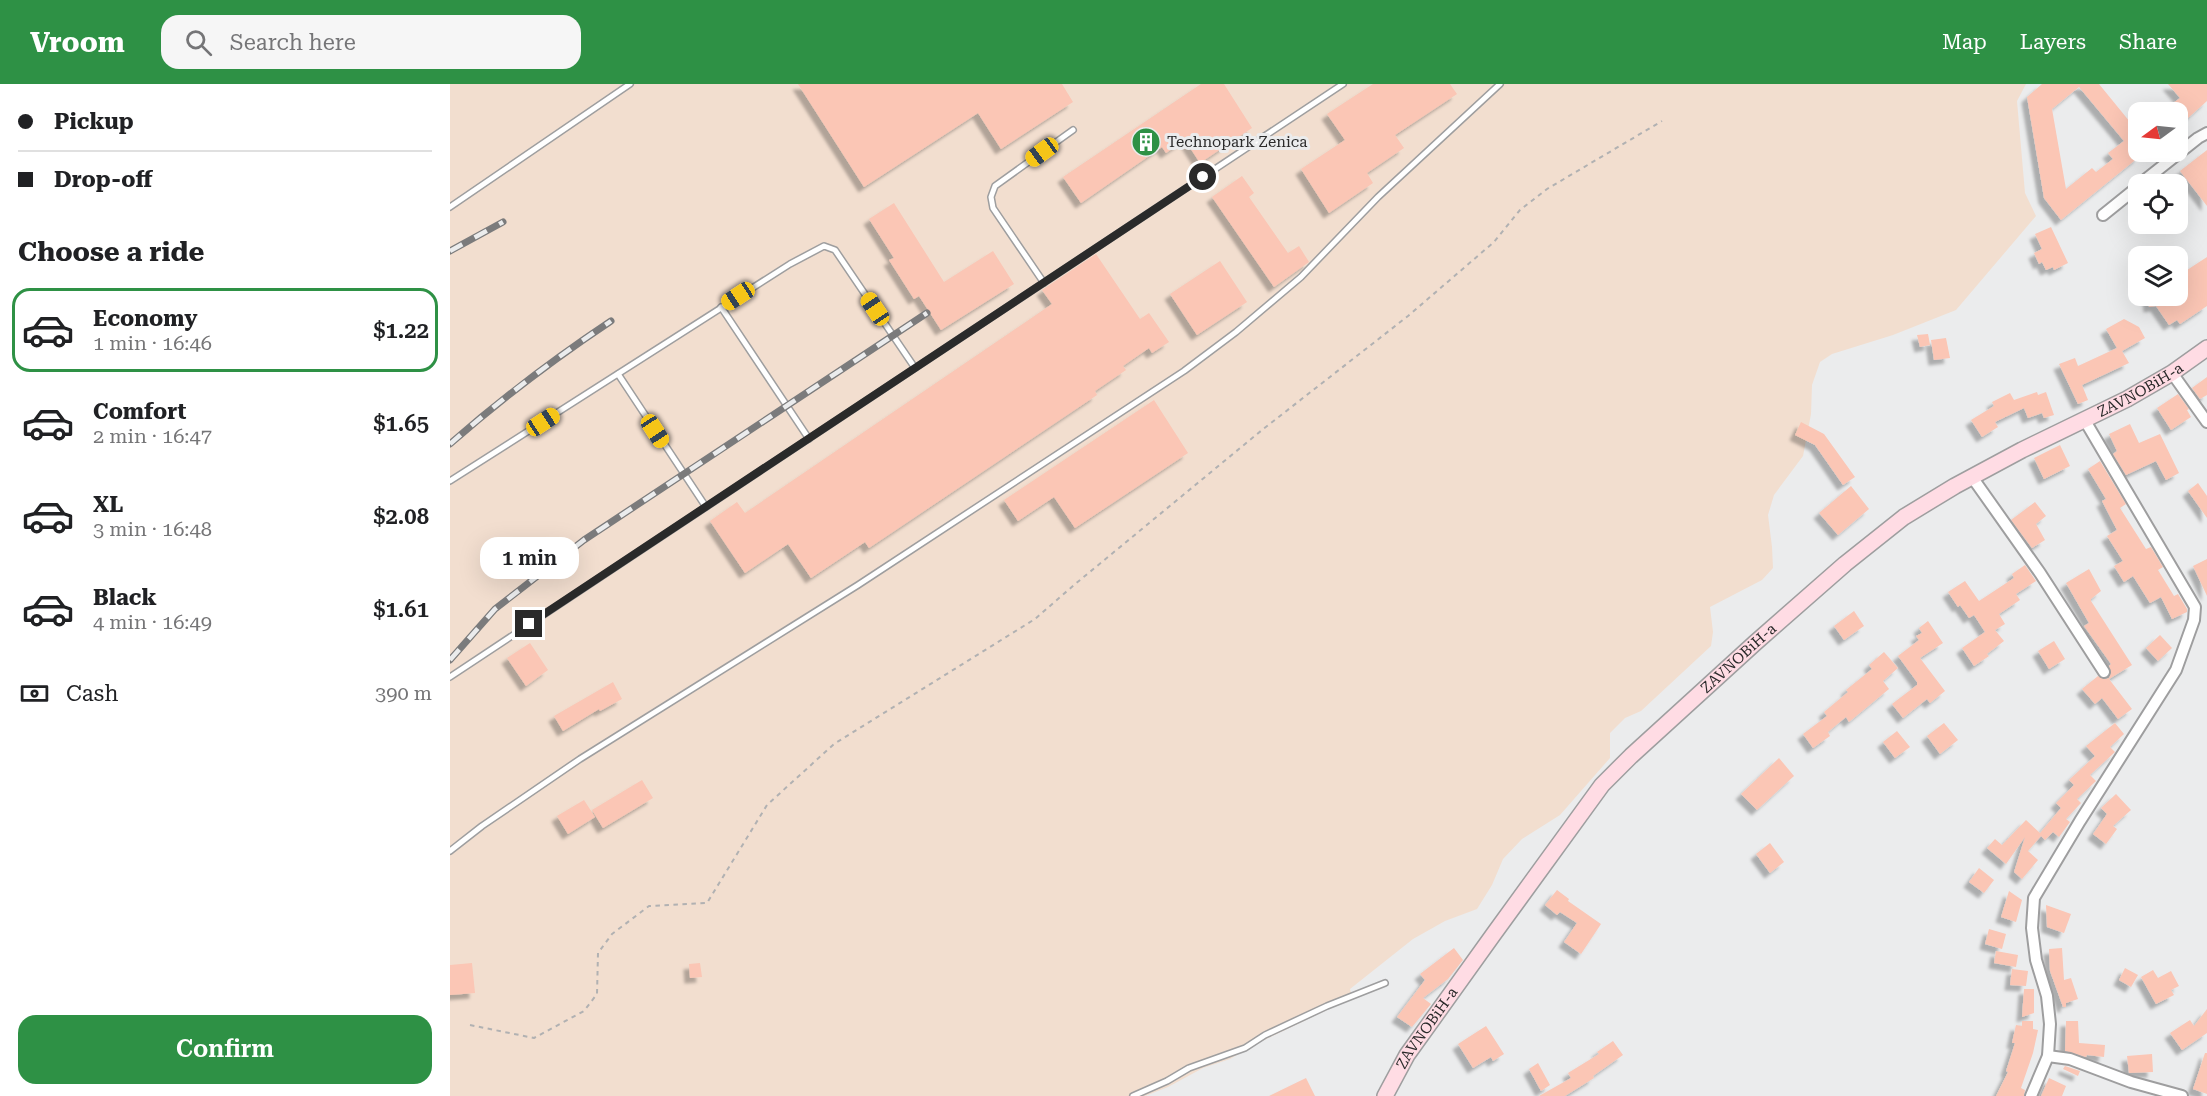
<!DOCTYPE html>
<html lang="en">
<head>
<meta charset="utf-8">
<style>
	body { margin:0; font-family:"Roboto Serif",serif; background:#f6f6f6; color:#202124; height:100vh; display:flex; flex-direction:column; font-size:22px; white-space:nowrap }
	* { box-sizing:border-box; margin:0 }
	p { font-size:20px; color:#757577 }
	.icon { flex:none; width:33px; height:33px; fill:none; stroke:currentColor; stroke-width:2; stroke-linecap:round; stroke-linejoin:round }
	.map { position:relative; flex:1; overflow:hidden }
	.panel { display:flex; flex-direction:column; background:#fff; width:450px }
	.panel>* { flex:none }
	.guide { display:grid; align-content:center; height:132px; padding:0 18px; background:#fff }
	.needle { width:39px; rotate:255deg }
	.controls { position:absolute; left:1678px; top:18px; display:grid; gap:12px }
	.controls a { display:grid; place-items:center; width:60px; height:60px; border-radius:12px; background:#fff; box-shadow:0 6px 24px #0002; font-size:30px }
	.end { position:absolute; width:27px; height:27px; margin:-14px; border:8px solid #2a2a2a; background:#fff; box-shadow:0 0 0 3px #fff }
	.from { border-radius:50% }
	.bubble { position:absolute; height:42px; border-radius:18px; background:#fff; box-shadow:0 6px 24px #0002; font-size:20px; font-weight:600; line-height:42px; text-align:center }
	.car { position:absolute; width:18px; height:36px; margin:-18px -9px; border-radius:8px; box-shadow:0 0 4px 2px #0007; background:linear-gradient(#f5c518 24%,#345 0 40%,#f5c518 0 76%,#345 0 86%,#f5c518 0) }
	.guide b { display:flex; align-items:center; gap:21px; height:57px; font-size:22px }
	.guide b+b { border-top:2px solid #e0e0e0 }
	.guide i { width:15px; height:15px; background:#202124 }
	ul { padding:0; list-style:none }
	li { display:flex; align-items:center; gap:18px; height:84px; margin:0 12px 9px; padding:0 6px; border:3px solid transparent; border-radius:18px }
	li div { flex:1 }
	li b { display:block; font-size:22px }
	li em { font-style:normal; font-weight:600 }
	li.current { border-color:#2e9145 }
	li>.icon { width:54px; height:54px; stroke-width:1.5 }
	h2 { padding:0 18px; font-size:27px; line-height:72px }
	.pay { display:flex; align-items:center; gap:15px; height:66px; padding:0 18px; font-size:22px }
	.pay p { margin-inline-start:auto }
	.button { display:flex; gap:12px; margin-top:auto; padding:12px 18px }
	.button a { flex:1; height:69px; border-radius:18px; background:#2e9145; color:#fff; font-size:24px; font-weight:600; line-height:69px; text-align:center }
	header { display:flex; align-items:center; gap:36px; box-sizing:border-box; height:84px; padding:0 30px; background:#2e9145; color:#fff }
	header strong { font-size:28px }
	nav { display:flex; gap:33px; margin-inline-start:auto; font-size:21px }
	.search { width:420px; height:54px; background:#f6f6f6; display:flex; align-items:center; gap:15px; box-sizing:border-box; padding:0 21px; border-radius:18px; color:#757577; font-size:22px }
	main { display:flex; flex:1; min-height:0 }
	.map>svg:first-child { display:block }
</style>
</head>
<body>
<header>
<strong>Vroom</strong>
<div class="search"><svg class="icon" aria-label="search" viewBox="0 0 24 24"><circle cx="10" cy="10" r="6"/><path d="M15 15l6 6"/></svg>Search here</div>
<nav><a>Map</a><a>Layers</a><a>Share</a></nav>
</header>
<main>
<section class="panel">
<div class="guide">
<b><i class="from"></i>Pickup</b>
<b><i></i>Drop-off</b>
</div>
<h2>Choose a ride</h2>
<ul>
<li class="current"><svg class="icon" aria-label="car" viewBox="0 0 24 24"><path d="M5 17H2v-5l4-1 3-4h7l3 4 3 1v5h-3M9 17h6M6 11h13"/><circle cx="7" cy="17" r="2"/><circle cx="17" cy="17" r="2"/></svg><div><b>Economy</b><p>1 min · 16:46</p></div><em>$1.22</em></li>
<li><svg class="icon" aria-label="car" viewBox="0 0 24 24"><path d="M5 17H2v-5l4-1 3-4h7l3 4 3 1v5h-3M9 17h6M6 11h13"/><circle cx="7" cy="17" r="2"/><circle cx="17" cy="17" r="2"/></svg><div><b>Comfort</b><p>2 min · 16:47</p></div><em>$1.65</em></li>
<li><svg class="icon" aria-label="car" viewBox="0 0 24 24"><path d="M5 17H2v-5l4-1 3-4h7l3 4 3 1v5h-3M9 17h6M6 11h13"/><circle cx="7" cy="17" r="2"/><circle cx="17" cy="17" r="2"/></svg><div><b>XL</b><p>3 min · 16:48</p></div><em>$2.08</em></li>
<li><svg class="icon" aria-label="car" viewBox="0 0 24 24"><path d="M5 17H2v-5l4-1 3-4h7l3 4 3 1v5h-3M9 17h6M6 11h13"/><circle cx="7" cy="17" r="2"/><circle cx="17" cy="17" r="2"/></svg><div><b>Black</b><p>4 min · 16:49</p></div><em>$1.61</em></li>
</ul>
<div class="pay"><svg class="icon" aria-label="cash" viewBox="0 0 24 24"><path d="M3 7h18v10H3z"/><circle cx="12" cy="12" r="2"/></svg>Cash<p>390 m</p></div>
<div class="button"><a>Confirm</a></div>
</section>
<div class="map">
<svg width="1757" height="1012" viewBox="0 0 1757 1012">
	<defs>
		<filter id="shadow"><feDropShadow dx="-5.5" dy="5.5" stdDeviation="1.5" flood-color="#0004"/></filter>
	</defs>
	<rect width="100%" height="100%" fill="#ebeced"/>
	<polygon fill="#f2decf" points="0,0 1576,0 1567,17 1575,109 1586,132 1506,226 1443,251 1382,270 1370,278 1362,301 1361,330 1353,372 1324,411 1318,431 1322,463 1323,484 1312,496 1260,523 1263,548 1261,562 1191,627 1175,634 1160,649 1160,674 1110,731 1072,755 1053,775 1042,801 1027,825 995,837 963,855 900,905 902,914 806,960 780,975 753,984 718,1003 695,1012 0,1012"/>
	<g fill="#fbc6b5" fill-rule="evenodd" filter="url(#shadow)">
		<polygon points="348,0 612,0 623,18 551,65 528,29 414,103"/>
		<polygon points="751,0 774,0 802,44 750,79 735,56 716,69 712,63 631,119 613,93"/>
		<polygon points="923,0 1000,0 1007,10 945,51 954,64 917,89 923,99 879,129 851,85 895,56 877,30"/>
		<path d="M 1592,0 L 1649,0 L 1689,49 L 1689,73 L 1611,136 L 1594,114 L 1577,13 ZM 1629,3 L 1674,57 L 1658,69 L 1663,75 L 1646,88 L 1642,84 L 1616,105 L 1602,25 Z"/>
		<polygon points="1718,0 1757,0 1757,17 1728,43 1728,28 1711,28 1730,14"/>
		<polygon points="1757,66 1757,122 1730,87"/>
		<polygon points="792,92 804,109 799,113 838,169 849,162 859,178 824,203 762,113"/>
		<polygon points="444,119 494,198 543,167 564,200 491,246 469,212 464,215 439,176 444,174 419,135"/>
		<polygon points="1601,143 1618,179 1604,186 1603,183 1596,186 1592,178 1589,180 1584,169 1592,165 1585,150"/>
		<polygon points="646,170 690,235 699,229 719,258 702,269 699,264 673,282 676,286 645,307 647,311 419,464 415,458 361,494 338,460 295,489 260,437 287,418 295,429 602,220 592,206"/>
		<polygon points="1757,173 1757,222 1730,240 1727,236 1719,241 1706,222 1699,223 1698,212 1728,212 1728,192"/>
		<polygon points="770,177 797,218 747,251 720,210"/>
		<polygon points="1674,235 1689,243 1695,254 1672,267 1679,279 1632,301 1638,316 1628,320 1609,280 1625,274 1628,282 1667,264 1656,245"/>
		<polygon points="1478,250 1480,261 1470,263 1467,251"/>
		<polygon points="1496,254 1500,274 1484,276 1481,256"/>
		<polygon points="1757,293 1757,311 1750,315 1742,304"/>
		<polygon points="1587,308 1588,311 1596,308 1604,331 1594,334 1592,329 1578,334 1574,324 1545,338 1548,343 1532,353 1521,336 1544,322 1542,318 1560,309 1564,316"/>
		<polygon points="1728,310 1739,325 1737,326 1741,333 1721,346 1707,324"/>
		<polygon points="704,316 738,369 625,444 604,413 568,437 554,416"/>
		<polygon points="1351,338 1374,350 1405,393 1393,401 1365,361 1345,351"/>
		<polygon points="1680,340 1689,359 1710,350 1729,389 1716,396 1706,377 1676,391 1663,370 1667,367 1659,350"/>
		<polygon points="1610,361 1620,382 1594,395 1584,374"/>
		<polygon points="1650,377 1676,420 1670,424 1696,465 1701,463 1713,483 1708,486 1724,512 1728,510 1737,525 1737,528 1722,535 1711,513 1700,519 1683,492 1674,498 1664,482 1673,477 1657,452 1667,446 1652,417 1656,415 1638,385"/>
		<polygon points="1748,399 1757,412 1757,434 1738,407"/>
		<polygon points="1401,402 1419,425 1388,451 1369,429"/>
		<polygon points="1585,418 1596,432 1586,440 1595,456 1582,464 1561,436"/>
		<polygon points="1757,475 1757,512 1743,482"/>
		<polygon points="1575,481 1586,497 1566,510 1570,516 1549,530 1555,540 1545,546 1554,557 1537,570 1539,572 1524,582 1512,564 1535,548 1524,531 1519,534 1510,521 1508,523 1498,508 1515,497 1529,517 1564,494 1562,490"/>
		<polygon points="1639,485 1651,507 1641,515 1641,517 1682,581 1659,595 1682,625 1668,635 1652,614 1645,620 1632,605 1648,592 1655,595 1659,594 1661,588 1659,582 1661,580 1634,542 1639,539 1616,499"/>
		<polygon points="1404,527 1414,542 1394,556 1384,542"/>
		<polygon points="1478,537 1493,559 1470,574 1495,607 1480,619 1477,615 1453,634 1442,620 1467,601 1467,598 1448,572 1469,556 1466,552 1472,549 1469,544"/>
		<polygon points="1710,551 1722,564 1708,577 1696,564"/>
		<polygon points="1604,557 1615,575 1599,585 1588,567"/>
		<polygon points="80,559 98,586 76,602 57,574"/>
		<polygon points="1434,568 1448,584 1433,597 1439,605 1399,638 1396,633 1378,648 1380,652 1363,664 1353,650 1377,632 1374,628 1398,608 1396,606 1422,585 1419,581"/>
		<polygon points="163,598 172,615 150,627 149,625 113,647 104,632"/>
		<polygon points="1494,639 1508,656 1490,670 1477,652"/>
		<polygon points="1665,639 1674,650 1660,663 1665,668 1640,691 1646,697 1627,715 1631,719 1616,735 1620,738 1609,753 1603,748 1595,756 1591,752 1578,767 1588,776 1572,795 1564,788 1575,753 1556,780 1537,764 1545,755 1552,761 1576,736 1590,749 1611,724 1606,719 1624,701 1619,696 1645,672 1636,662"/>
		<polygon points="1447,647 1460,663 1445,674 1433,658"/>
		<polygon points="1329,674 1344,692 1307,726 1291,710"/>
		<polygon points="192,696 203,714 153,744 142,726"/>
		<polygon points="1666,710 1681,726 1663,742 1667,745 1656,760 1643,750 1657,730 1651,724"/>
		<polygon points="134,716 145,733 118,750 107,732"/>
		<polygon points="1320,759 1334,778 1320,789 1306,770"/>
		<polygon points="1529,784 1544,796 1534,809 1519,798"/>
		<polygon points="1107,806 1119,815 1118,817 1151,840 1131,870 1114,858 1127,839 1110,828 1107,831 1095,821"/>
		<polygon points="1559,807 1572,816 1566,838 1551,833"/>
		<polygon points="1596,821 1621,830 1614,849 1597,843"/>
		<polygon points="1539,845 1556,850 1552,865 1535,860"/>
		<polygon points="1004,864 1013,876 998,895 973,914 981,920 962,943 947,933 975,896 970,890"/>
		<polygon points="1612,864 1614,896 1621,894 1628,915 1616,919 1616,923 1613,923 1600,887 1599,865"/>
		<polygon points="1546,867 1568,871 1566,883 1544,879"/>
		<polygon points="22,879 25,909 0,911 0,881"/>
		<polygon points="250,879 252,893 240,894 239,880"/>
		<polygon points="1675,884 1688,891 1681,903 1669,896"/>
		<polygon points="1562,885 1578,887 1576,902 1560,901"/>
		<polygon points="1703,886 1708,894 1721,887 1729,902 1721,906 1724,911 1706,920 1691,893"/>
		<polygon points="1574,905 1584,905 1584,929 1572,933"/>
		<polygon points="1757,925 1757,949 1732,966 1720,949 1740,936 1744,942"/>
		<polygon points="1572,937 1583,937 1583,945 1588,946 1583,969 1571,1004 1575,1006 1574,1012 1546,1012 1558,988 1556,987 1565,959 1562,959 1566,941 1572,942"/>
		<polygon points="1616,937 1628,937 1629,959 1655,961 1654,973 1637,971 1636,973 1615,967"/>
		<polygon points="1036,942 1054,970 1043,977 1041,973 1023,984 1008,960"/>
		<polygon points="1163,957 1173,971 1143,992 1144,994 1115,1012 1089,1012 1121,994 1118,989 1149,970 1147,968"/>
		<polygon points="1755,969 1757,969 1757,1010 1743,1005"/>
		<polygon points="1702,970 1703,988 1679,989 1677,972"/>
		<polygon points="1088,979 1100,1001 1091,1007 1079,985"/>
		<polygon points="1615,982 1630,987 1628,992 1613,985"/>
		<polygon points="856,994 865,1012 819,1012"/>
		<polygon points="1599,994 1616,1002 1612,1012 1591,1012"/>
	</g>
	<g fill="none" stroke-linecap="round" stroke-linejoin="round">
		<g stroke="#9e9e9f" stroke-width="8">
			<g id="lane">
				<polyline points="0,123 180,0"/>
				<polyline points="594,199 543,124 541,113 545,102 623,46"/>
				<polyline points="271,223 359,355"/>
				<polyline points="168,290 256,423"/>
				<polyline points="0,397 340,180 374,162 385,166 465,284"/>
				<polyline points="0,593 893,0"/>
				<polyline points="0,767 32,742 130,675 408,501 734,287 786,248 851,193 928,113 1050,0"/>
				<polyline points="683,1012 717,997 739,984 795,964 815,951 877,922 935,899"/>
			</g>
		</g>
		<g stroke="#9e9e9f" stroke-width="14">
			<g id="street">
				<polyline points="1690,100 1748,54 1757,49"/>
				<polyline points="1653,131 1689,102"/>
				<polyline points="1722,289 1757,338"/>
				<polyline points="1522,393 1590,489 1654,588"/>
				<polyline points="1598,972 1620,975 1681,998 1732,1012"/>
				<polyline points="1581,1012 1598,972 1600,940 1597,912 1586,876 1582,844 1584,814 1630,737 1726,586 1744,536 1745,523 1634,335"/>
			</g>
		</g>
		<g stroke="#9e9e9f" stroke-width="18">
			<g id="secondary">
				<path id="s1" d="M 935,1012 L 957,971 L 1043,851 L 1152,701 L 1181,672 L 1305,559 L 1395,480 L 1454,433 L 1505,402 L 1572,366 L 1677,315 L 1722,289 L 1757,264"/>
			</g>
		</g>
		<polyline stroke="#b1b1b2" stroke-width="2" stroke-dasharray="4.5 4.5" stroke-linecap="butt" points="20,941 84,954 134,927 147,910 148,869 162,850 199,822 257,819 317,721 384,660 585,535 624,501 812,346 958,232 1044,158 1070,126 1097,105 1212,37"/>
		<use href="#lane" stroke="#fff" stroke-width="5"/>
		<use href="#street" stroke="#fff" stroke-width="10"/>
		<use href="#secondary" stroke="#ffdce4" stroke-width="15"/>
		<g stroke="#7b7b7c" stroke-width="7">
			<g id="rail">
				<polyline points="0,167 53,138"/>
				<path d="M 0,360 C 51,315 104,275 161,237"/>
				<polyline points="0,576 45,525 134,456 477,229"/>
			</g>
		</g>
		<use href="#rail" stroke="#ebeced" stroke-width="4.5" stroke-dasharray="14" stroke-linecap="butt"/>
	</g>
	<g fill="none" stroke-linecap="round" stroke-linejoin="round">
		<polyline stroke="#2a2a2a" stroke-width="8" points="79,540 753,93"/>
	</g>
	<defs>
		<g id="building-disc" transform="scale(1.5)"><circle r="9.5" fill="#2e9145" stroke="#ebeced"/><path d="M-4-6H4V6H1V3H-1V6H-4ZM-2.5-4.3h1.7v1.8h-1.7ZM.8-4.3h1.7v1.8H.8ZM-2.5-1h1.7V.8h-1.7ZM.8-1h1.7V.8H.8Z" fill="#fff"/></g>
	</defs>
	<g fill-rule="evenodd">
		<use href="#building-disc" x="696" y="58"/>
	</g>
	<g text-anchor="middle" stroke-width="6" stroke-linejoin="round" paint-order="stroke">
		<g font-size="15" fill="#2a2a2a" stroke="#ebeced" text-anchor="start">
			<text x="717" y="63">Technopark Zenica</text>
		</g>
		<g font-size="15" fill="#2a2a2a" stroke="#ebeced">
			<text dy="5" stroke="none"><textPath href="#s1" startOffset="1052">ZAVNOBiH-a</textPath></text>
			<text dy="5" stroke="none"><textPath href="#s1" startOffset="566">ZAVNOBiH-a</textPath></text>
			<text dy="5" stroke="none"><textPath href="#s1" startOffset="80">ZAVNOBiH-a</textPath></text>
		</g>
	</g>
</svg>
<div class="controls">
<a><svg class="needle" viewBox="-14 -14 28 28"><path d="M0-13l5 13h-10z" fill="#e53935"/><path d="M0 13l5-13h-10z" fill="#757577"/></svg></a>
<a><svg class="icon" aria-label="locate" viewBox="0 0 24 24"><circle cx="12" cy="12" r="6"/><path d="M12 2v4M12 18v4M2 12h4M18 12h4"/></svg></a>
<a><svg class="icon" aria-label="layers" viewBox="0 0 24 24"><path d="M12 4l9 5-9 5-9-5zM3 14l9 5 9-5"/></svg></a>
</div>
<i class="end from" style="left:753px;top:93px"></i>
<i class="end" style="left:79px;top:540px"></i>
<div class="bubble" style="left:30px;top:453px;width:99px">1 min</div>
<i class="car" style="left:592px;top:68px;rotate:234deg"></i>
<i class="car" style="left:288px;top:212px;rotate:237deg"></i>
<i class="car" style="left:425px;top:225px;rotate:326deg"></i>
<i class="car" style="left:93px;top:338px;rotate:57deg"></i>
<i class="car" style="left:205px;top:347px;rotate:147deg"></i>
</div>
</main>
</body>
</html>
